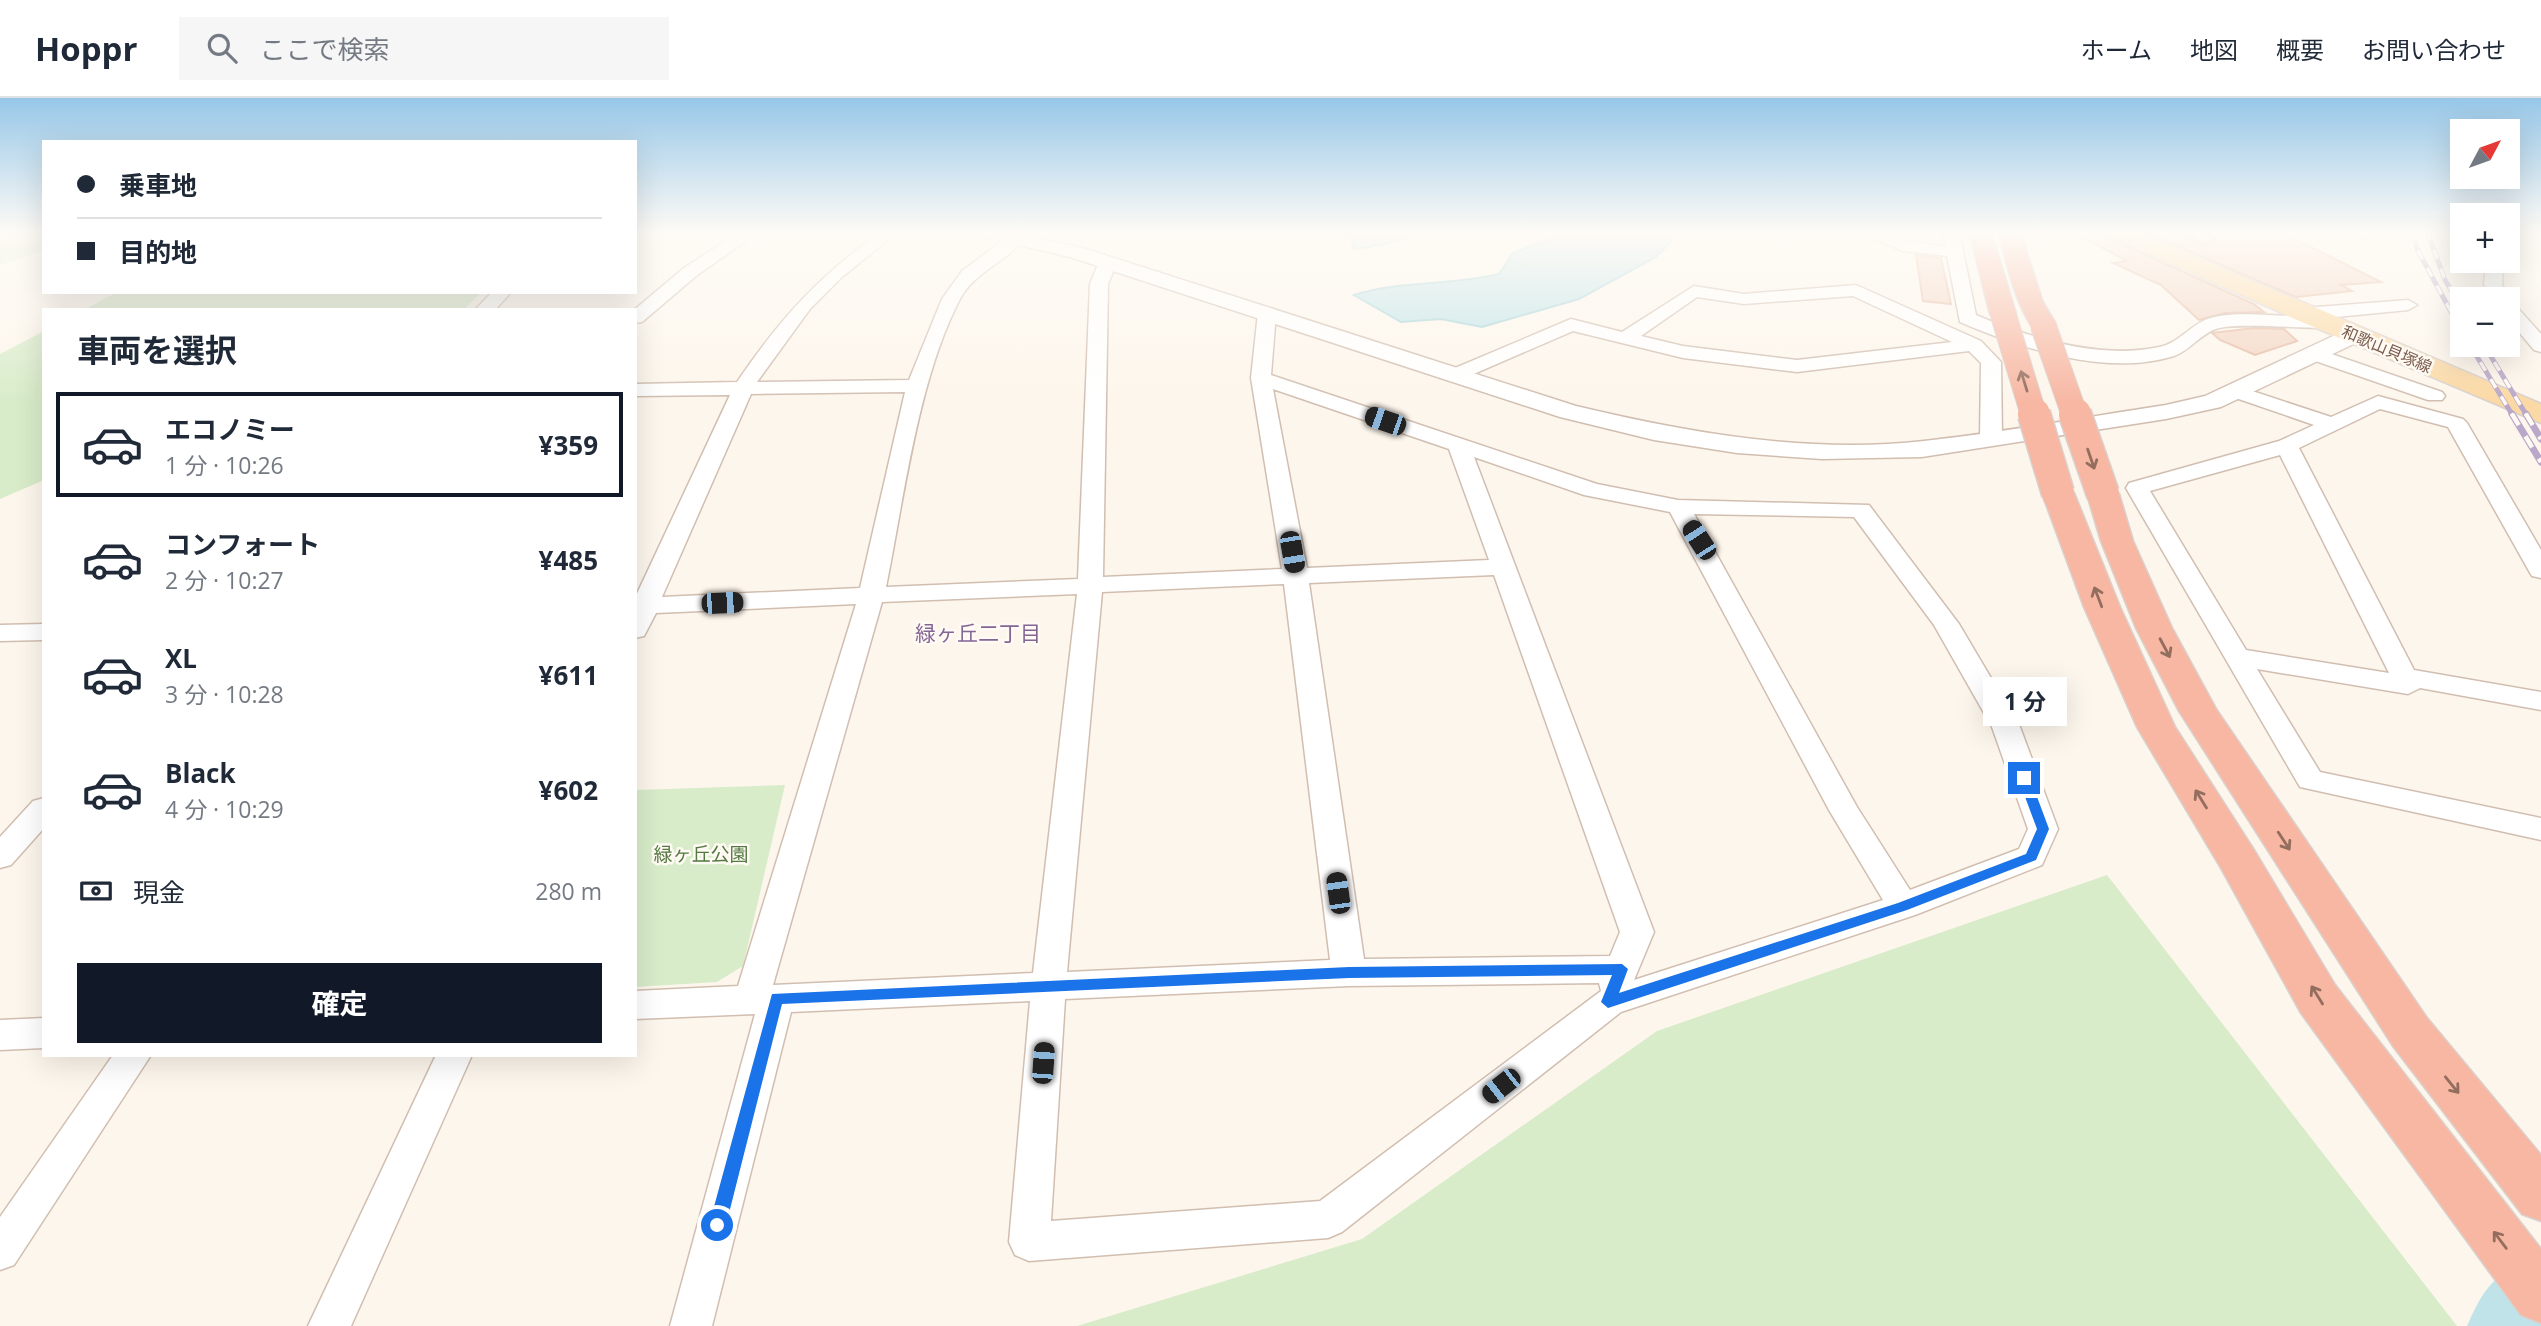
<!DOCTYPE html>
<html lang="ja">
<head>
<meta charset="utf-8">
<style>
	body { margin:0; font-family:"Open Sans","Noto Sans JP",sans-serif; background:#f6f6f7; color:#1f2937; height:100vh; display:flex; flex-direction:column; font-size:26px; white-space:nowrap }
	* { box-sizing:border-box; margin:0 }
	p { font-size:23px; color:#747a83 }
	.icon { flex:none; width:38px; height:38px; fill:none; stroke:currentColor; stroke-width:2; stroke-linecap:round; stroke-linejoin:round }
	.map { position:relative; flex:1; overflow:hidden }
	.side { position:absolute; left:42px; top:210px; width:595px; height:749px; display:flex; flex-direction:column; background:#fff; border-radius:0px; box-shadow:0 7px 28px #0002 }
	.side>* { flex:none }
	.hud { position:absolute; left:42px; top:42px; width:595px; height:154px; border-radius:0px; box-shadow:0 7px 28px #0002; display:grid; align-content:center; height:154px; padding:0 35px; background:#fff }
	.needle { width:46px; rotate:49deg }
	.fabs { position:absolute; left:2450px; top:21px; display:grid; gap:14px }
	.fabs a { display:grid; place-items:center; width:70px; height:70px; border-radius:0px; background:#fff; box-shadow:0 7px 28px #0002; font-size:35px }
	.end { position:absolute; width:32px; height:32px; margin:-16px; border:9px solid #1a73e8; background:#fff; box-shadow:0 0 0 4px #fff }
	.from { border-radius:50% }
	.bubble { position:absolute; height:49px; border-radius:0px; background:#fff; box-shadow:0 7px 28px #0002; font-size:23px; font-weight:700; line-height:49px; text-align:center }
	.car { position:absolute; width:21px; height:42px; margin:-21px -10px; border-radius:9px; box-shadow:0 0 5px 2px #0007; background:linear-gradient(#222 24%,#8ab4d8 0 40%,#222 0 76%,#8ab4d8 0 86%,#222 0) }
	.hud b { display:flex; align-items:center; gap:24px; height:66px; font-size:26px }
	.hud b+b { border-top:2px solid #e0e1e3 }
	.hud i { width:18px; height:18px; background:#1f2937 }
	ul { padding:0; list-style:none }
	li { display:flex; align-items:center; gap:21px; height:105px; margin:0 14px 10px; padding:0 21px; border:4px solid transparent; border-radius:0px }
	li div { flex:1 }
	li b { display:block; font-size:26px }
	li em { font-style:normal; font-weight:700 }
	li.on { border-color:#111827 }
	li>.icon { width:63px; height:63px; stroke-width:1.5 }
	h2 { padding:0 35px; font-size:32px; line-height:84px }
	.pay { display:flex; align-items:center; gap:18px; height:77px; padding:0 35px; font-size:26px }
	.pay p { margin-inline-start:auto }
	.button { display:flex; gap:14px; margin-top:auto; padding:14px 35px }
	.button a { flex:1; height:80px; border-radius:0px; background:#111827; color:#fff; font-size:28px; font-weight:700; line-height:80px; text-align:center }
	header { display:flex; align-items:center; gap:42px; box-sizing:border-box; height:98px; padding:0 35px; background:#fff; border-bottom:2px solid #e0e1e3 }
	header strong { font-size:33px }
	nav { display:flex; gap:38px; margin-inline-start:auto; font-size:24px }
	.search { width:490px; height:63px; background:#f6f6f7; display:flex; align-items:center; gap:18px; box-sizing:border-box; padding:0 24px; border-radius:0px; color:#747a83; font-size:26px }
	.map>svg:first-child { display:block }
</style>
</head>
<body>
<header>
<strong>Hoppr</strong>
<div class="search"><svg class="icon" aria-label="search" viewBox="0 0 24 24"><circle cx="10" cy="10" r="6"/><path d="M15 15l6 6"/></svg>ここで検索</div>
<nav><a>ホーム</a><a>地図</a><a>概要</a><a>お問い合わせ</a></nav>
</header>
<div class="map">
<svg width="2541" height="1228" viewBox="0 0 2541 1228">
	<rect width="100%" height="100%" fill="#fdf6ec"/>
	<g fill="#d8ecc9">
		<polygon points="0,133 44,133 44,152 0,167"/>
		<polygon points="117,194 482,194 463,212 84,212"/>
		<polygon points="44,233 44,382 0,401 0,256"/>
		<polygon points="785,687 743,868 717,884 635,889 635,692"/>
		<polygon points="2107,777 2457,1228 1077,1228 1362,1141 1657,933"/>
	</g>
	<g fill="#bfe3e8" stroke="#a5d3da" stroke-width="2">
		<path d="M 1336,133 L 1436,133 C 1408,138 1382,149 1354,151 L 1350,139 Z"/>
		<path d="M 1562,133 L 1664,133 L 1673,142 L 1656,159 L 1579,201 L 1482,229 L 1441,221 L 1401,224 L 1354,197 C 1401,182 1451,188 1499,176 L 1513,155 L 1561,137 Z"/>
	</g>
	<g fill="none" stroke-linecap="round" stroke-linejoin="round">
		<path fill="#bfe3e8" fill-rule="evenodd" d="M 2541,1157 L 2541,1228 L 2467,1228 C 2486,1184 2497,1175 2541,1157 Z"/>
	</g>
	<g fill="#f3d5c3" stroke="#e6bba3" stroke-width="2">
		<polygon points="2142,133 2177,133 2204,147 2215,141 2206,133 2279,133 2381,184 2341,187 2352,193 2296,199"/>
		<polygon points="2106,136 2109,140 2254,206 2264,214 2225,215 2199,222 2161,187 2113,165 2127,163 2082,139"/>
		<polygon points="1916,157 1941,160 1951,206 1923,203"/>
		<polygon points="2254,230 2284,231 2297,243 2255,257 2220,242 2212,235"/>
	</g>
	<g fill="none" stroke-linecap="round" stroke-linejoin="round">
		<g stroke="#d1beb0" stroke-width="3">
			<g id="minor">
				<polygon points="741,133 760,133 696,178 642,224 635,225 634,212 684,170"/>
				<path d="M 881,133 L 899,133 L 842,179 L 810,211 L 757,284 L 909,282 L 942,201 L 962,173 L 1011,136 L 1023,136 L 1025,140 C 1007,164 975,173 960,201 C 918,281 904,400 886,489 L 1078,481 L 1090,186 L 1099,164 L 1108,159 L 1117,164 L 1108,186 L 1103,479 L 1282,471 L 1251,280 L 1258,215 L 1260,211 L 1274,211 L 1276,215 L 1271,277 L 1597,386 L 1678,402 L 1869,407 L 1959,526 L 2020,629 L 2058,731 L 2042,767 L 1915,817 L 1621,914 L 1342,1134 L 1328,1140 L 1029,1163 L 1015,1157 L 1009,1144 L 1030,903 L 791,914 L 712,1228 L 670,1228 L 755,916 L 635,921 L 635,893 L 738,888 L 856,506 L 656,515 L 644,538 L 635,540 L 635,500 L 730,297 L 635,298 L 635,286 L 737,284 C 782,218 817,181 881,133 ZM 1273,291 L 1449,351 L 1489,462 L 1307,470 ZM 905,294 L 860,490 L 662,499 L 751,296 ZM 1474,359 L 1584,397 L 1670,414 L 1829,712 L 1883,802 L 1634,882 L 1654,834 ZM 1694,416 L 1854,419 L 1934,527 L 1992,629 L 2028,731 L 2019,751 L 1910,792 L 1857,709 ZM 1494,477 L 1620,834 L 1610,858 L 1364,861 L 1309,485 ZM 1284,486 L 1330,862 L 1067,874 L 1102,494 ZM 1077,496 L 1033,875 L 773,887 L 882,504 ZM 1599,885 L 1601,893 L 1320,1103 L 1051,1123 L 1065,901 L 1349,888 Z"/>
				<path d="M 1857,133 L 1879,133 L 1912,144 L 1945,148 L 1943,133 L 1959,133 L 1976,217 C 2030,240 2099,262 2159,249 C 2177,246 2189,229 2205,222 C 2227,212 2272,218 2296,218 L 2297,212 L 2304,210 L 2408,202 L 2417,207 L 2408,212 L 2326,220 L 2330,224 L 2321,230 C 2296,230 2241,225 2219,230 C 2202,234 2191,252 2174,258 C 2106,279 2023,251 1960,224 L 1947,158 L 1903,153 Z"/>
				<polygon points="2179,133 2201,133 2213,140 2205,145"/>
				<polygon points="2320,133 2337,133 2329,138"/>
				<polygon points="2343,133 2369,133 2371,136 2363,141"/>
				<polygon points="2486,163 2503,163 2502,187 2511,201 2509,205 2514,206 2541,236 2541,254 2534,252 2508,221 2508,201 2493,201 2484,187"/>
				<path d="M 1856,187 L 1981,243 L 2001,264 L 2002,341 L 1999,346 L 1991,347 L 1980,341 L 1981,265 L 1969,253 L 1797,274 L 1683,260 L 1573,233 L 1462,281 L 1448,281 L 1445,277 L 1448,273 L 1571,221 L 1622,234 L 1694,188 L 1744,196 ZM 1853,198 L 1952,244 L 1797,262 L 1683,248 L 1641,238 L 1697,199 L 1744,206 Z"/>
				<polygon points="492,194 511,194 495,212 475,212"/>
				<polygon points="2314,250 2442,294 2445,298 2442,302 2428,302 2307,260 2304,256 2307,252"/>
				<path d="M 2234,287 L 2331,319 L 2378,298 L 2463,321 L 2467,325 L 2541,452 L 2541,480 L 2532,478 L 2529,473 L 2448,329 L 2380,311 L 2299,350 L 2414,572 L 2541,594 L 2541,612 L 2420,590 L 2408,596 L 2257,571 L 2320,674 L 2541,720 L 2541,742 L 2300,689 L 2126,390 L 2129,385 L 2279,343 L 2314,327 L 2227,297 L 2224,293 L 2227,289 ZM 2280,357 L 2389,575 L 2246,552 L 2150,393 Z"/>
				<polygon points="44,526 44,542 0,543 0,527"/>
				<polygon points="44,700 44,730 11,767 0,770 0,739 33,703"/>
				<polygon points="44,920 44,950 0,952 0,922"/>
				<polygon points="113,957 151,957 14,1167 0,1172 0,1119"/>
				<polygon points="436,957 472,957 351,1228 308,1228"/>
			</g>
		</g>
		<g stroke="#d1beb0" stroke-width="3">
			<path id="tertiary" d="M 974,133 L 1008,133 L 1083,150 L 1576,308 C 1689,335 1808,356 1924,343 C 2005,334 2086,319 2166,307 L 2205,298 L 2346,232 L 2354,230 L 2365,237 L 2362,242 L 2221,309 L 2166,321 L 1922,359 L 1822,361 L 1737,355 L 1654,342 L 1560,319 L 1070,159 L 977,137 Z"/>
		</g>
		<g stroke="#dad1cd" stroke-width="3">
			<polygon id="primary" points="2107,133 2136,133 2541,306 2541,325 2295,221 2110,138"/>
		</g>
		<g stroke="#dad1cd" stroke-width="3">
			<g id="motorway">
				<polygon points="1969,133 1991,133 2016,216 2012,221 1994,221 1990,216"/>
				<path d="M 1998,133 L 2020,133 L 2042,202 L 2056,227 L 2052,232 L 2034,232 C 2014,203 2007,166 1998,133 Z"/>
				<polygon points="2058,386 2069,388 2074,395 2120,509 2175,629 2254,752 2335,887 2541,1151 2541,1225 2521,1217 2301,915 2221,770 2137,629 2084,509 2042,395 2047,388"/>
				<polygon points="2103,387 2114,389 2119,396 2133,443 2172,530 2216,611 2427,920 2541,1057 2541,1123 2522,1116 2393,948 2179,613 2136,530 2101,443 2087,396 2092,389"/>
			</g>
		</g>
		<use href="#minor" fill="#fff" fill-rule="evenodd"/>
		<use href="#tertiary" fill="#fff" fill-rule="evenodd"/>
		<use href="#primary" fill="#fbd9a5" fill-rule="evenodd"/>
		<use href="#motorway" fill="#f7b7a3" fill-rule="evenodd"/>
		<g stroke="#b9a8c9" stroke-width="5">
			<g id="rail-far1">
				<polyline points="2413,133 2417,151 2462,234"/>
				<polyline points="2427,133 2445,182 2462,210"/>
				<polyline points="2470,247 2513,318"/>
				<polyline points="2484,247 2527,318"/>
			</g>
		</g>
		<g stroke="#b9a8c9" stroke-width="7">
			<g id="rail">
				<polyline points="2512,316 2541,364"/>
				<polyline points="2526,316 2541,341"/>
			</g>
		</g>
		<use href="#rail-far1" stroke="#fffaf3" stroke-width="3.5" stroke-dasharray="10" stroke-linecap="butt"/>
		<use href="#rail" stroke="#fffaf3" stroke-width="4.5" stroke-dasharray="13" stroke-linecap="butt"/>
		<g stroke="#dad1cd" stroke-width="27" stroke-linecap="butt">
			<g id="motorway-bridge-far1">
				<polyline points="2003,216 2034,318"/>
				<polyline points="2043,227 2075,318"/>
			</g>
		</g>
		<g stroke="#dad1cd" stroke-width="35" stroke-linecap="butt">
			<g id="motorway-bridge">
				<polyline points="2034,316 2058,395"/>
				<polyline points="2075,316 2103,396"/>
			</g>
		</g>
		<use href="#motorway-bridge-far1" stroke="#f7b7a3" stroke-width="25"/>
		<use href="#motorway-bridge" stroke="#f7b7a3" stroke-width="32"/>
	</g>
	<defs><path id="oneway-shaft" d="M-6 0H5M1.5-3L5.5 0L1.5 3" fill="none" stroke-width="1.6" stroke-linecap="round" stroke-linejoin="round" transform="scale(1.75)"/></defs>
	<g stroke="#936e5e">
		<use href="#oneway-shaft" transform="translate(2024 283) rotate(-107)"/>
		<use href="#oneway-shaft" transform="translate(2091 361) rotate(71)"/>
		<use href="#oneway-shaft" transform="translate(2098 499) rotate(-111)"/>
		<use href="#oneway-shaft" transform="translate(2165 550) rotate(62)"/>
		<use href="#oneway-shaft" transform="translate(2201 701) rotate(-122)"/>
		<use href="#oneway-shaft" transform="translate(2284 743) rotate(57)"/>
		<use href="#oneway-shaft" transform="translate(2317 897) rotate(-122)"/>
		<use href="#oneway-shaft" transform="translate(2452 987) rotate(51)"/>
		<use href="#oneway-shaft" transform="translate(2500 1142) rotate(-127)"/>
	</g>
	<linearGradient id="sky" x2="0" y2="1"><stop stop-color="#97c7e8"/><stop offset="0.44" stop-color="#fefbf6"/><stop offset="1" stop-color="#fefbf6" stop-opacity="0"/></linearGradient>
	<rect width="2541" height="305" fill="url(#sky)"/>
	<polygon fill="#1a73e8" points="2024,676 2030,680 2049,731 2036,762 1907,812 1608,910 1601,904 1612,877 1349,880 782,906 726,1127 717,1135 709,1127 772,896 1349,869 1622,866 1628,871 1619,895 1898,805 2026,756 2037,731 2018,680"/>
	<g text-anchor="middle" stroke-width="5" stroke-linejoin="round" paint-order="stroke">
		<g font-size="16" fill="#7a5c4d" stroke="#fffaf3">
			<text transform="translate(2387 251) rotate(23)" y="6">和歌山貝塚線</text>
		</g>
		<g font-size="19" fill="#537a41" stroke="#fffaf3">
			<text x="701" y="763">緑ヶ丘公園</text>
		</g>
		<g font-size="21" fill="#846695" stroke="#fffaf3">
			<text x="978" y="543">緑ヶ丘二丁目</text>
		</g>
	</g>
</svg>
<div class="fabs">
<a><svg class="needle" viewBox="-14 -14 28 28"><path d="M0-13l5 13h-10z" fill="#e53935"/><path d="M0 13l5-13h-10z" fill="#747a83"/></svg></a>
<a>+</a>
<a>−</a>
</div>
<i class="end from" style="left:717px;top:1127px"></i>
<i class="end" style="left:2024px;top:680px"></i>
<div class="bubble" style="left:1983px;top:579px;width:84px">1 分</div>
<i class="car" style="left:1385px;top:323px;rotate:289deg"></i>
<i class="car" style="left:1699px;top:442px;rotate:327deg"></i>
<i class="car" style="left:1292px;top:454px;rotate:170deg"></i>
<i class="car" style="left:722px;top:505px;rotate:88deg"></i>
<i class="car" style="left:1338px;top:795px;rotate:352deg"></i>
<i class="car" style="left:1043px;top:965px;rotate:4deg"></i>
<i class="car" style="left:1501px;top:988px;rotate:232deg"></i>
<div class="hud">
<b><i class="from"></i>乗車地</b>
<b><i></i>目的地</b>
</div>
<section class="side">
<h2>車両を選択</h2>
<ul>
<li class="on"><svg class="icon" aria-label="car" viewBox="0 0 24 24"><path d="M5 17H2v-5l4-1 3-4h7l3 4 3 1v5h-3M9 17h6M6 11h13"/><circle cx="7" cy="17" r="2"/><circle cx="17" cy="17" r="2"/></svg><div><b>エコノミー</b><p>1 分 · 10:26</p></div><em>¥359</em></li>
<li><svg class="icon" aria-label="car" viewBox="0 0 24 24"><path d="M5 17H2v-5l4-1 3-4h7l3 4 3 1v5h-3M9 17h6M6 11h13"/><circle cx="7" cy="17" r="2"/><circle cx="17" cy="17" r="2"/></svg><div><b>コンフォート</b><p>2 分 · 10:27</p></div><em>¥485</em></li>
<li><svg class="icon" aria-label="car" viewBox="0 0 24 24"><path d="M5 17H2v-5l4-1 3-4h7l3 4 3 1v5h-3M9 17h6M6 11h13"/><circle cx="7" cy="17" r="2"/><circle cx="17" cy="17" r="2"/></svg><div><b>XL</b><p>3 分 · 10:28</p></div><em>¥611</em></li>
<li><svg class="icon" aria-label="car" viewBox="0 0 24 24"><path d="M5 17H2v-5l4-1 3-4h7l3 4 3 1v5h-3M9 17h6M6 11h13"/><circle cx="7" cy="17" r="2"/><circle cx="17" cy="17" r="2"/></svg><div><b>Black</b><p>4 分 · 10:29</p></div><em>¥602</em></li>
</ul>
<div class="pay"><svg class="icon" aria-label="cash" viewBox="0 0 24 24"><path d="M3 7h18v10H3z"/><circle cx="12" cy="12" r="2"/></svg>現金<p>280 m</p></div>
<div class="button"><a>確定</a></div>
</section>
</div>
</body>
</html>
